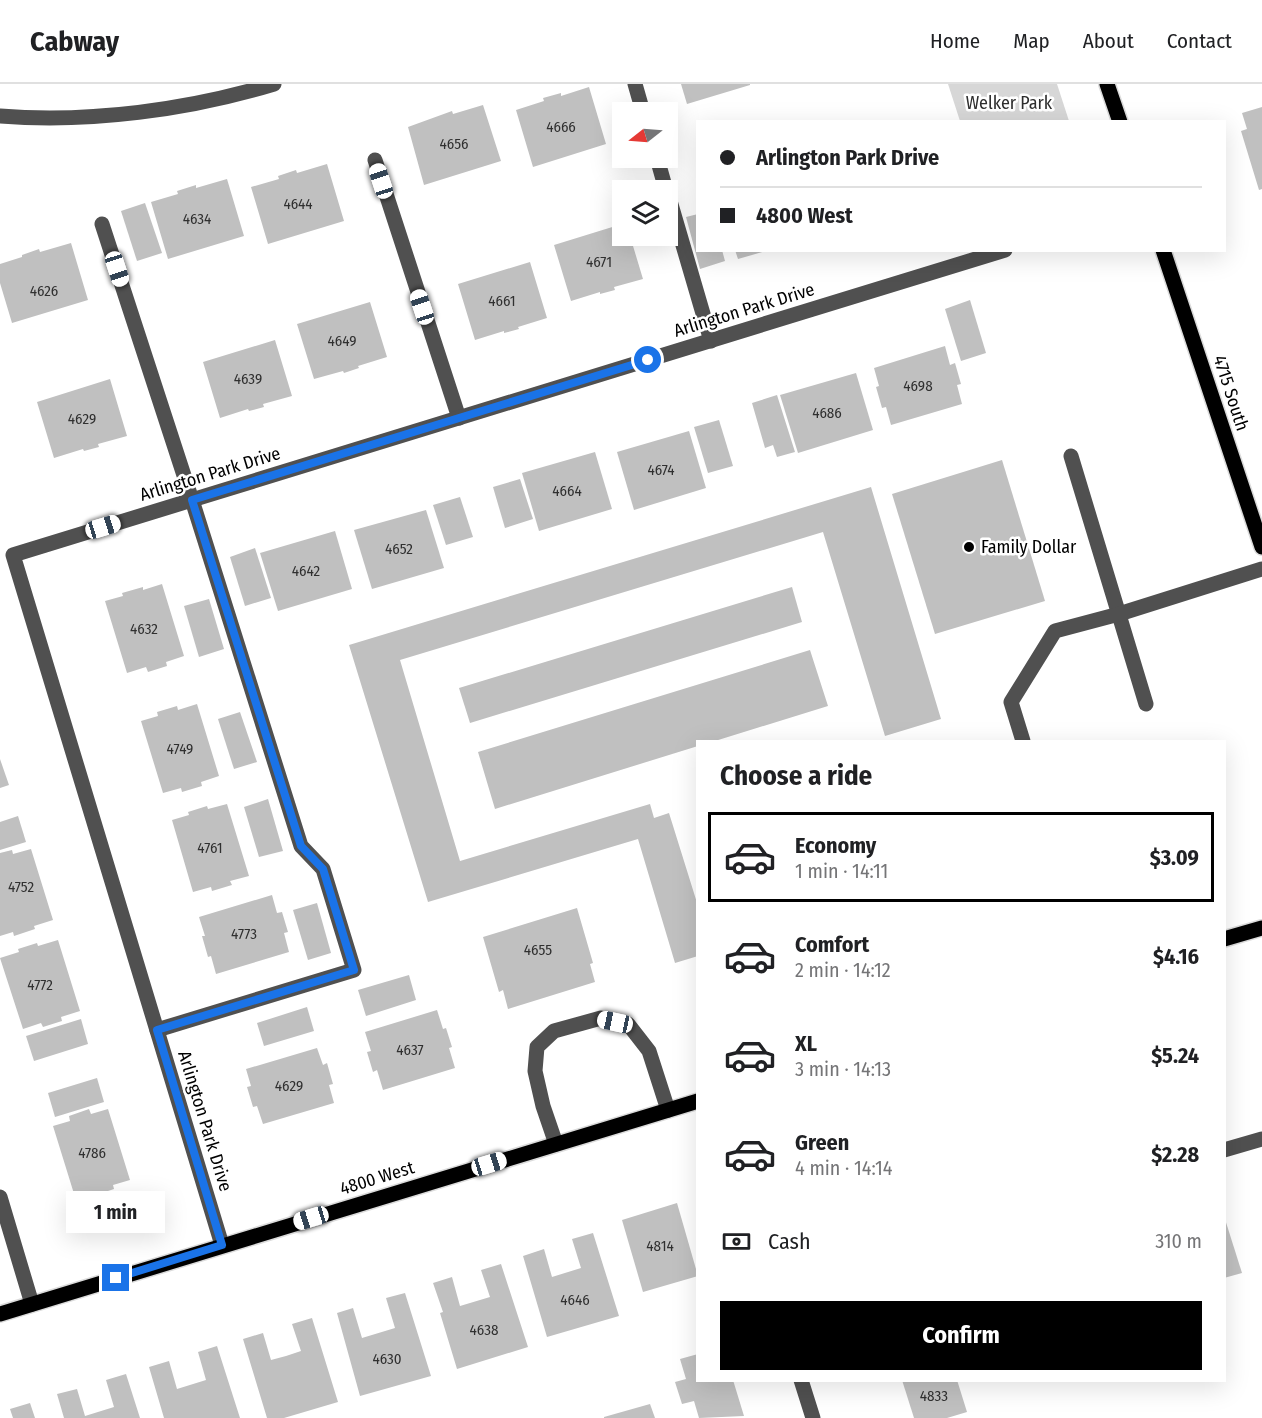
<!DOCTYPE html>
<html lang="en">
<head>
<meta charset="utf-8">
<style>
	body { margin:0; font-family:"Fira Sans Condensed",sans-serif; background:#f2f2f2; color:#202124; height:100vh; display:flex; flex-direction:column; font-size:22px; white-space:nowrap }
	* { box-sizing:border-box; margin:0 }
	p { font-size:20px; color:#757577 }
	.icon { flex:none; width:33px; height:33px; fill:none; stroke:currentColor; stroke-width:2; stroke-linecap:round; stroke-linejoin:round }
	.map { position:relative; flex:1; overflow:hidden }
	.sheet { position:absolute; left:696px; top:656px; width:530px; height:642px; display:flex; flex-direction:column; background:#fff; border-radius:0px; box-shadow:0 6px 24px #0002 }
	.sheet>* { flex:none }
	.top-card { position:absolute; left:696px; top:36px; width:530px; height:132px; border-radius:0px; box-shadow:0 6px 24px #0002; display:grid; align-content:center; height:132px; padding:0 24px; background:#fff }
	.needle { width:39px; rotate:253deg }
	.tools { position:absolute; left:612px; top:18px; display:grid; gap:12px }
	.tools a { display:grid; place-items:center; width:66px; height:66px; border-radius:0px; background:#fff; box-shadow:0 6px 24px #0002; font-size:30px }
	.end { position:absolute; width:27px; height:27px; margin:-14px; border:8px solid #1a73e8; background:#fff; box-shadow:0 0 0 3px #fff }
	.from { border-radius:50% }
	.bubble { position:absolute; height:42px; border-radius:0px; background:#fff; box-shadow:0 6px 24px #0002; font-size:20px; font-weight:700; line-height:42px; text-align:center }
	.car { position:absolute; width:18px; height:36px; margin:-18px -9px; border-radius:8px; box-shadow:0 0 4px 2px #0007; background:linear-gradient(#fff 24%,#345 0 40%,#fff 0 76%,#345 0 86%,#fff 0) }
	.top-card b { display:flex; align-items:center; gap:21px; height:57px; font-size:22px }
	.top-card b+b { border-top:2px solid #e0e0e0 }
	.top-card i { width:15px; height:15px; background:#202124 }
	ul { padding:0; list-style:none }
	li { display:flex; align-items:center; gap:18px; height:90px; margin:0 12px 9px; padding:0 12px; border:3px solid transparent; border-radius:0px }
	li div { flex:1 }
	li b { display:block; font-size:22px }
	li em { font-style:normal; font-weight:700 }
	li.selected { border-color:#000 }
	li>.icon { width:54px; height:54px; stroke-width:1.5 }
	h2 { padding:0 24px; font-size:27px; line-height:72px }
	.pay { display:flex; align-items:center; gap:15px; height:66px; padding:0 24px; font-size:22px }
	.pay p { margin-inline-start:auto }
	.cta { display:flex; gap:12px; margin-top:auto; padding:12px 24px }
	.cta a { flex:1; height:69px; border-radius:0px; background:#000; color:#fff; font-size:24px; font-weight:700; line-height:69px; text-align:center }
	header { display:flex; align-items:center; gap:36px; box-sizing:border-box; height:84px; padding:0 30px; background:#fff; border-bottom:2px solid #e0e0e0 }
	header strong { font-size:28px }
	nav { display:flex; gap:33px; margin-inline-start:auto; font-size:21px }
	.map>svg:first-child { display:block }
</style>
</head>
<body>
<header>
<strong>Cabway</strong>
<nav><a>Home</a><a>Map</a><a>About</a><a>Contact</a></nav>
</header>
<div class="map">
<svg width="1262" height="1334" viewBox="0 0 1262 1334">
	<rect width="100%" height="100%" fill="#fff"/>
	<polygon fill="#d7d7d7" points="948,0 1057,0 1069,37 960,37"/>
	<g fill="#c0c0c0">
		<polygon points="681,0 750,0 750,1 687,20"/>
		<polygon points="589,3 606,60 533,83 516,26 544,17 543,14 561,9 561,12"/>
		<polygon points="483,21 501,77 424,101 408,43 452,27 453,30"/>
		<polygon points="1262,23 1262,105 1259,106 1241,47 1247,45 1242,29"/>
		<polygon points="327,80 344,137 268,160 251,103 279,95 278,92 296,86 297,89"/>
		<polygon points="227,95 244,152 168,175 151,118 178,110 177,107 196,101 196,104"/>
		<polygon points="145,119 162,169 137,177 121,127"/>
		<polygon points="698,130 698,166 722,166 725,177 700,185 686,133"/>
		<polygon points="622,140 622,152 630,152 643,195 614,203 615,206 600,210 600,208 571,217 554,161"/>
		<polygon points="71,159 88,216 12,239 0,199 0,180 22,173 22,171 39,165 40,168"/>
		<polygon points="735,166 766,166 766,167 738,175"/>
		<polygon points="530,178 547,234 518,243 519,245 504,249 504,247 475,256 458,200"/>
		<polygon points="970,216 986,269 961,277 945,225"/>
		<polygon points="370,218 387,273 358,282 359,284 344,289 343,287 314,295 297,240"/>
		<polygon points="275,256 292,312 263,320 264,323 249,327 248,325 220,334 203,278"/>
		<polygon points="945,262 950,281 955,279 961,300 957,301 962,320 891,341 886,323 882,324 876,303 879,302 874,284"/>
		<polygon points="856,289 873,346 798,369 780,311"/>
		<polygon points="110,295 127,352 98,360 99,363 84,367 83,365 54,374 37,318"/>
		<polygon points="777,311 795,368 777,373 773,361 765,364 752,319"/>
		<polygon points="719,336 733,382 708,389 694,343"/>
		<polygon points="689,347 706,404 634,426 617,368"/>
		<polygon points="595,368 612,425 539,447 522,389"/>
		<polygon points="1002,376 1045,517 935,550 892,410"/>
		<polygon points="520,395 533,435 505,444 493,403"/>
		<polygon points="871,403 941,635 885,652 823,448 400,576 460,777 650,720 654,734 669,729 698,822 698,872 675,879 638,755 428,818 349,561"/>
		<polygon points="460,413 473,453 446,461 433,421"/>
		<polygon points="426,426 444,484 372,505 354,446"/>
		<polygon points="335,447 352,505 278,527 260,469"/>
		<polygon points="255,464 271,514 245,522 230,473"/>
		<polygon points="162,500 184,572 166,578 167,582 148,588 146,583 127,589 105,517 123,512 122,509 143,503 143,506"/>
		<polygon points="792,503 802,538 470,639 459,604"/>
		<polygon points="209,515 224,565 199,573 184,522"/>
		<polygon points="810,566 828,622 715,657 698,657 698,662 495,725 478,668"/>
		<polygon points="197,620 219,692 201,698 202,702 182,708 181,704 163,709 141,637 158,632 157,628 177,622 178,626"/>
		<polygon points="240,628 257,678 234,685 218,635"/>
		<polygon points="0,675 9,701 0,704"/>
		<polygon points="268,715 283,767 259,773 244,723"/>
		<polygon points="227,720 249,792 230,797 232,801 212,807 211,803 193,808 172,736 189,731 188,728 207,722 208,725"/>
		<polygon points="18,732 26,758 0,766 0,738"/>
		<polygon points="31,765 53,836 34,842 35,845 14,852 13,848 0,852 0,769 12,766 13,770"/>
		<polygon points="272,811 277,829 282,828 288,848 284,849 289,868 216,890 211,872 208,873 202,852 205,852 199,833"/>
		<polygon points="317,819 331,869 308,876 293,826"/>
		<polygon points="577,824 593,879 590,880 595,898 508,925 503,906 499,908 483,853"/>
		<polygon points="58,856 80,927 61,933 62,937 43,943 41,939 23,945 0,874 19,868 18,865 37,859 38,862"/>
		<polygon points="409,891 416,916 366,932 358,906"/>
		<polygon points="307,923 314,947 264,962 257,939"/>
		<polygon points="437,926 443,945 446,944 452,963 449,964 455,984 383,1006 377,986 373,988 367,968 371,967 365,948"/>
		<polygon points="81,935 88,960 34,977 26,952"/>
		<polygon points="317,964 323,981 327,979 333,1000 329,1001 334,1019 263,1040 257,1022 253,1023 247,1003 251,1002 246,985"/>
		<polygon points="97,994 104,1018 55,1033 48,1009"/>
		<polygon points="89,1025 91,1030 108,1025 130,1096 113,1101 114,1105 93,1112 92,1107 75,1113 53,1042 70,1037 69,1032"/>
		<polygon points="677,1119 698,1192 643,1208 622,1136"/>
		<polygon points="1224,1132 1242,1189 1224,1194"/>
		<polygon points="593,1149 619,1232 547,1253 523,1172 544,1165 552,1193 581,1184 572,1155"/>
		<polygon points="501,1180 528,1263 457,1285 440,1229 443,1228 433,1199 452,1193 460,1222 490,1213 481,1186"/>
		<polygon points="405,1209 431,1292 360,1312 337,1229 353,1224 362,1254 395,1244 386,1214"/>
		<polygon points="312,1234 338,1318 284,1334 267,1334 243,1255 263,1249 271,1276 286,1272 301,1267 292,1240"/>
		<polygon points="217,1262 240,1334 164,1334 149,1283 169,1277 177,1305 206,1296 198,1268"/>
		<polygon points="698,1270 698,1296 733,1296 744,1332 699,1334 694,1317 682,1320 675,1298 686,1295 680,1275"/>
		<polygon points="126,1290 140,1334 64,1334 57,1310 77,1305 85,1332 114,1323 106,1296"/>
		<polygon points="902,1296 957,1296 967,1328 947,1334 914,1334"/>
		<polygon points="30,1319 35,1334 13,1334 10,1325"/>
		<polygon points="650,1320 655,1334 604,1334 604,1333"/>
	</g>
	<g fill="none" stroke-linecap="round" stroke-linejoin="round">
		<g stroke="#dbdbdb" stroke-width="18">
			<g id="major">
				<polyline points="1107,0 1120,38"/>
				<polyline points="1163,166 1262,463"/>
				<polyline points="1224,855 1262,844"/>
				<polyline points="0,1230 698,1017"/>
			</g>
		</g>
		<g stroke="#505050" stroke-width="15">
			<polyline points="635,0 643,28"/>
			<path d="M 0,32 C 90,39 188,26 274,0"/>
			<polyline points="657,74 666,106"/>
			<polyline points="375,76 459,334"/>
			<polyline points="668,110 711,257"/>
			<polyline points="102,140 192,416 301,762 323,785 354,886 157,946"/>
			<polyline points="1071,372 1146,620"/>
			<polyline points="1023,657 1011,618 1055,547 1119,530 1262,485"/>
			<polyline points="556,1060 543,1022 535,987 537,963 554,947 601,934 628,940 649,967 668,1026"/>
			<polyline points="1224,1066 1262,1055"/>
			<polyline points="0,1113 32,1220"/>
			<polyline points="222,1161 13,471 1005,166"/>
			<polyline points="801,1296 813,1334"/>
		</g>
		<use href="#major" stroke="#000" stroke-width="15"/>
	</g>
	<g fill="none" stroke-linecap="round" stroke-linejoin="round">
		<polyline stroke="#1a73e8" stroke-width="8" points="116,1194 222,1161 157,946 354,886 323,785 301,762 192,416 648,276"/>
	</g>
	<circle fill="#000" stroke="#fff" stroke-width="2" cx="969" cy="463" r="6"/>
	<g text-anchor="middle" stroke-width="5" stroke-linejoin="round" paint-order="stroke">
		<g font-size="15" fill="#303030">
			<text x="561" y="48">4666</text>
			<text x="454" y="65">4656</text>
			<text x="298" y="125">4644</text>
			<text x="197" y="140">4634</text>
			<text x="599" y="183">4671</text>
			<text x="44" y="212">4626</text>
			<text x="502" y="222">4661</text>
			<text x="342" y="262">4649</text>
			<text x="248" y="300">4639</text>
			<text x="918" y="307">4698</text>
			<text x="827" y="334">4686</text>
			<text x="82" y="340">4629</text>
			<text x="661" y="391">4674</text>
			<text x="567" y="412">4664</text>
			<text x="399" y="470">4652</text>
			<text x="306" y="492">4642</text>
			<text x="144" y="550">4632</text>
			<text x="180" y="670">4749</text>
			<text x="210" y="769">4761</text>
			<text x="21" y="808">4752</text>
			<text x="244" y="855">4773</text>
			<text x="538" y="871">4655</text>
			<text x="40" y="906">4772</text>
			<text x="410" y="971">4637</text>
			<text x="289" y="1007">4629</text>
			<text x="92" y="1074">4786</text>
			<text x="660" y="1167">4814</text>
			<text x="575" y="1221">4646</text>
			<text x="484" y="1251">4638</text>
			<text x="387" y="1280">4630</text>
			<text x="934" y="1317">4833</text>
		</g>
		<g font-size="18" fill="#2e2e2e" stroke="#fff">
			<text x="1009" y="25">Welker Park</text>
		</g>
		<g font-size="18" fill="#000" stroke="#fff">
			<text transform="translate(744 226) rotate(-17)" y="6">Arlington Park Drive</text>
			<text transform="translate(1231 309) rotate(72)" y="6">4715 South</text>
			<text transform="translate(210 390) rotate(-17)" y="6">Arlington Park Drive</text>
			<text transform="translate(205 1037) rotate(73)" y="6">Arlington Park Drive</text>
			<text transform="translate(377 1094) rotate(-17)" y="6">4800 West</text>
		</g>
		<g font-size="18" fill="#000" stroke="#fff" text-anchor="start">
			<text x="981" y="469">Family Dollar</text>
		</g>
	</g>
</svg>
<div class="tools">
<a><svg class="needle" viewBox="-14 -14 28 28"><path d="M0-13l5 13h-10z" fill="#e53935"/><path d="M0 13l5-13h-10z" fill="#757577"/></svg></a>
<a><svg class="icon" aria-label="layers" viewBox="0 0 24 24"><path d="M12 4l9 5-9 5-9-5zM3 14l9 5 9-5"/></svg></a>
</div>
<i class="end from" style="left:648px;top:276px"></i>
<i class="end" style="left:116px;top:1194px"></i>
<div class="bubble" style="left:66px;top:1107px;width:99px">1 min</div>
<i class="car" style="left:381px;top:97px;rotate:342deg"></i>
<i class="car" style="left:117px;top:185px;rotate:162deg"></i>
<i class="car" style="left:422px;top:223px;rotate:342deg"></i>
<i class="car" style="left:103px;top:443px;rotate:73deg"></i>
<i class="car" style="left:615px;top:938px;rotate:282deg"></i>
<i class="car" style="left:489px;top:1080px;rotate:73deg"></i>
<i class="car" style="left:311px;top:1134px;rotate:253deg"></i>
<div class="top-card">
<b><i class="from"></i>Arlington Park Drive</b>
<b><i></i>4800 West</b>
</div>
<section class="sheet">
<h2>Choose a ride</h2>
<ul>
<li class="selected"><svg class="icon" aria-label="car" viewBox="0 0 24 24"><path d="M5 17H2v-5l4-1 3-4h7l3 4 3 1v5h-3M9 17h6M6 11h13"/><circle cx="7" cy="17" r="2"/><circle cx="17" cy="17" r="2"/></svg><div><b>Economy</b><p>1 min · 14:11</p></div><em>$3.09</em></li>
<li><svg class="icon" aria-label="car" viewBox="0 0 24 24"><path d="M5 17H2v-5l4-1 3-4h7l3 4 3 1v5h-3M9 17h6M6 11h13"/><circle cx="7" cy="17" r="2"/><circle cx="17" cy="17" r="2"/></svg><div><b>Comfort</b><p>2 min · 14:12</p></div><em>$4.16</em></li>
<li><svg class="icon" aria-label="car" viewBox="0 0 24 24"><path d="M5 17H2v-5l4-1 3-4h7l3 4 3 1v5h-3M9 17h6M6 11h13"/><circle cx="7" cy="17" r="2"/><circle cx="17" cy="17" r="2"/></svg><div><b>XL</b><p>3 min · 14:13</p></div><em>$5.24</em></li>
<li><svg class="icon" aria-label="car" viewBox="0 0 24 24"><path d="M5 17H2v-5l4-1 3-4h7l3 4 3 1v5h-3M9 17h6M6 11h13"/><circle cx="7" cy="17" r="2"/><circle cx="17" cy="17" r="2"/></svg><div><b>Green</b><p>4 min · 14:14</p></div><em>$2.28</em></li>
</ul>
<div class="pay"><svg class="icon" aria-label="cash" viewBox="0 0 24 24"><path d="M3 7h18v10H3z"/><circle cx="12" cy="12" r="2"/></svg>Cash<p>310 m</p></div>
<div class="cta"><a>Confirm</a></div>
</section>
</div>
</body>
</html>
